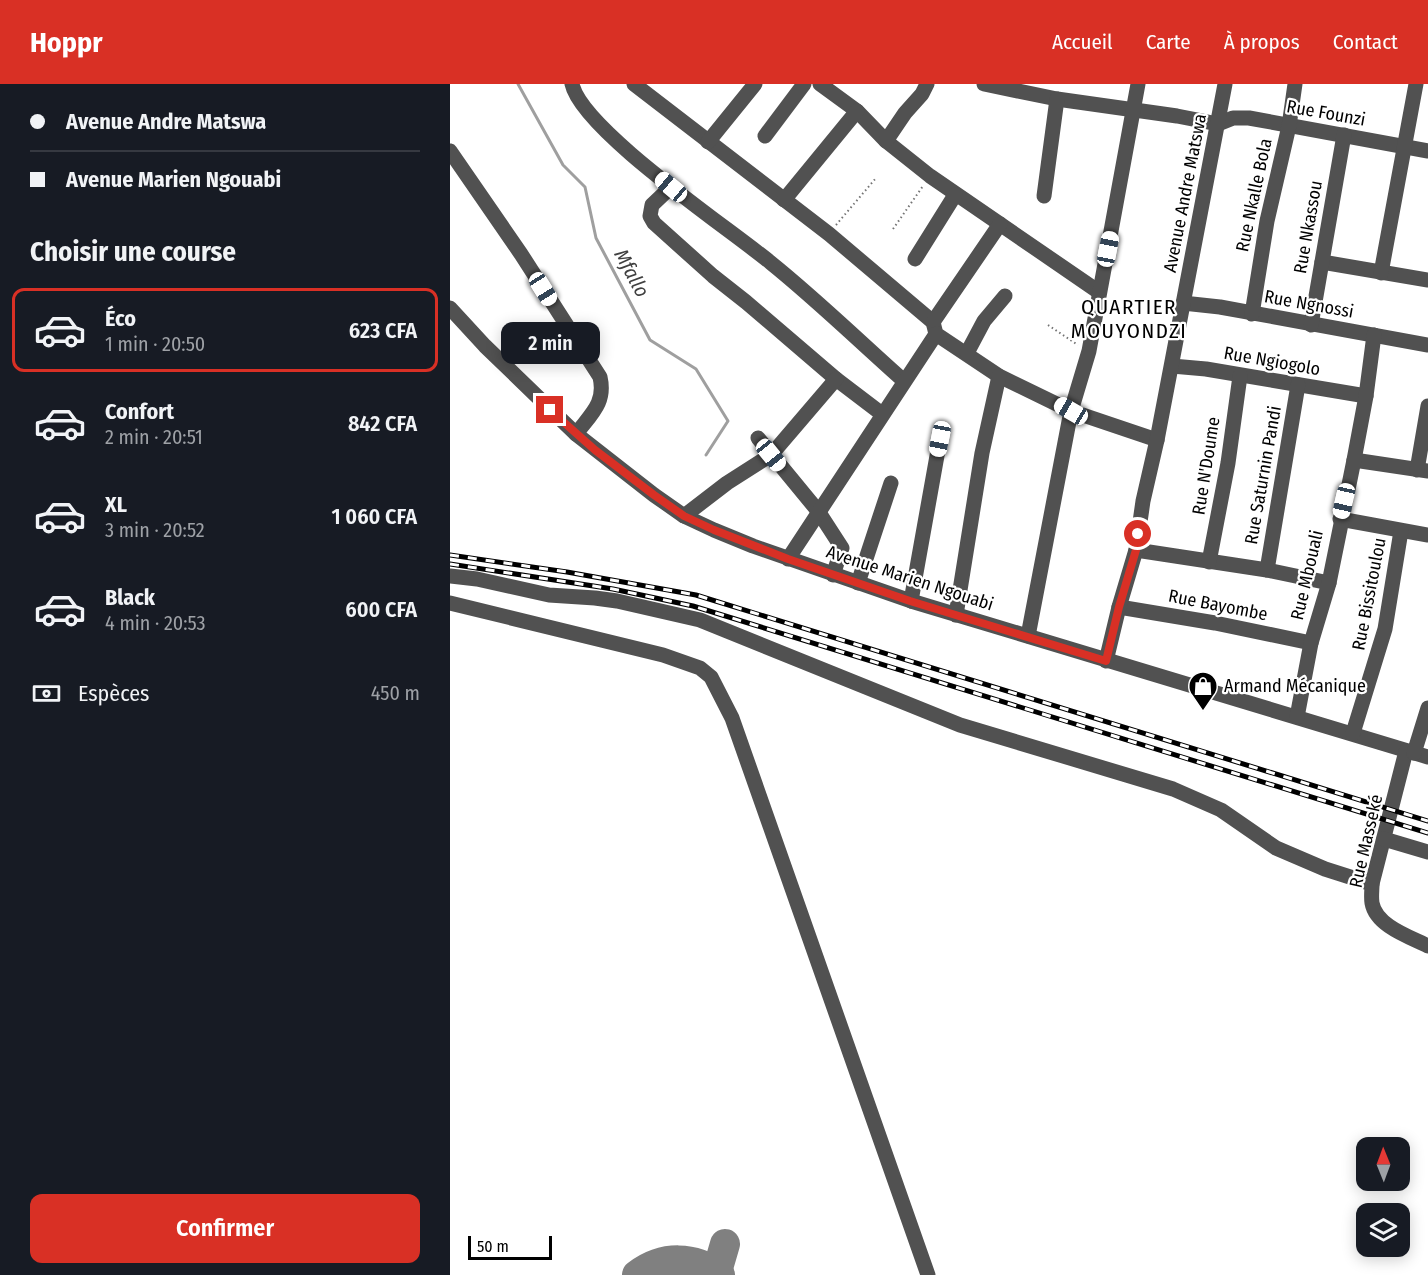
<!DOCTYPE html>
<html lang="fr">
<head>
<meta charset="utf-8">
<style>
	body { margin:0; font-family:"Fira Sans Condensed",sans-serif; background:#20242c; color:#f1f3f6; height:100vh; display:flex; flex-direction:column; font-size:22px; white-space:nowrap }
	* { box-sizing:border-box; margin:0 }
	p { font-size:20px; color:#9ea1a6 }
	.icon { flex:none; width:33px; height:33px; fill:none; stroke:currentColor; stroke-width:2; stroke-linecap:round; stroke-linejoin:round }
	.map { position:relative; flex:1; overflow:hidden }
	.drawer { display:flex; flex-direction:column; background:#171b24; width:450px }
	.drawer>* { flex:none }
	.guide { display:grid; align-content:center; height:132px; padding:0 30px; background:#171b24 }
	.needle { width:39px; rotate:359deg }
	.tools { position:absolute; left:906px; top:1053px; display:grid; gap:12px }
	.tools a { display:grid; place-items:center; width:54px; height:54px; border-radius:12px; background:#171b24; box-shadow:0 3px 15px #0003; font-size:30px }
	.scale { position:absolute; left:18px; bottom:15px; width:84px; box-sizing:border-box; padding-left:6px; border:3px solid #000; border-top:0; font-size:16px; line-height:21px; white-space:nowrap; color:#000; -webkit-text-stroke:4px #fff; paint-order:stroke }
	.end { position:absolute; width:27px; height:27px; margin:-14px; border:8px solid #d93025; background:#fff; box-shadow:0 0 0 3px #fff }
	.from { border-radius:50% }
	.bubble { position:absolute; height:42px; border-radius:12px; background:#171b24; box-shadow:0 3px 15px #0003; font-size:20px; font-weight:600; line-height:42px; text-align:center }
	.car { position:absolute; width:18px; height:36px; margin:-18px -9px; border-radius:8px; box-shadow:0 0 4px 2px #0007; background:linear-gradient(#fff 24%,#345 0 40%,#fff 0 76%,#345 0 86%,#fff 0) }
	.guide b { display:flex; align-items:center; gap:21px; height:57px; font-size:22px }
	.guide b+b { border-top:2px solid #363941 }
	.guide i { width:15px; height:15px; background:#f1f3f6 }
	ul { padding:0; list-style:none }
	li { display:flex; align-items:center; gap:18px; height:84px; margin:0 12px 9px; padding:0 18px; border:3px solid transparent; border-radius:12px }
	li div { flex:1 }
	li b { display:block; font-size:22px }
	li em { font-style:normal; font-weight:600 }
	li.current { border-color:#d93025 }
	li>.icon { width:54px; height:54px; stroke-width:1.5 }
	h2 { padding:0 30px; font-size:27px; line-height:72px }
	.pay { display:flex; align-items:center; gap:15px; height:66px; padding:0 30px; font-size:22px }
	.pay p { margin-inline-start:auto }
	.button { display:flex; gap:12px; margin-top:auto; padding:12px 30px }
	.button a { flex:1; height:69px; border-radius:12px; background:#d93025; color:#fff; font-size:24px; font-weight:600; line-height:69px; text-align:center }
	header { display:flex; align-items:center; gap:36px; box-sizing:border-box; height:84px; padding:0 30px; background:#d93025; color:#fff }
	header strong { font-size:28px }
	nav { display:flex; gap:33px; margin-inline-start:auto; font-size:21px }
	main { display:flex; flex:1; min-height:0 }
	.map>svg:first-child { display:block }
</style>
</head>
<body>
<header>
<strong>Hoppr</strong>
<nav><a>Accueil</a><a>Carte</a><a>À propos</a><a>Contact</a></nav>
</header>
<main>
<section class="drawer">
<div class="guide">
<b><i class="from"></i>Avenue Andre Matswa</b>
<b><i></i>Avenue Marien Ngouabi</b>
</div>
<h2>Choisir une course</h2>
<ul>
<li class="current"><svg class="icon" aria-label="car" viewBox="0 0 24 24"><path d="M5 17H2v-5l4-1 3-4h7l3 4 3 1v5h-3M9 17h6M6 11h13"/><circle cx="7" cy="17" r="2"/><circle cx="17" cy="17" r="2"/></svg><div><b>Éco</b><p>1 min · 20:50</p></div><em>623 CFA</em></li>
<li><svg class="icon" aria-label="car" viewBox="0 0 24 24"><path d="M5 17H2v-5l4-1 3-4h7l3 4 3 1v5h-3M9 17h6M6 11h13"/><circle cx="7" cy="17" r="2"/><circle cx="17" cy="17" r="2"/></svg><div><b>Confort</b><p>2 min · 20:51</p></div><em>842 CFA</em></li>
<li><svg class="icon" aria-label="car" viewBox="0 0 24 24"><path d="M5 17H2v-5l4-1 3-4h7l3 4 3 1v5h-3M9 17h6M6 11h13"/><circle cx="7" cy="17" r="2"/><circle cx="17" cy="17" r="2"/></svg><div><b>XL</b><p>3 min · 20:52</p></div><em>1 060 CFA</em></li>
<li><svg class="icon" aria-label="car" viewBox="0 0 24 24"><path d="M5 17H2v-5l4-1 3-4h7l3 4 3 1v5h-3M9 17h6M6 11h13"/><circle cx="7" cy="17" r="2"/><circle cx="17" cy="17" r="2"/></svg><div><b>Black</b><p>4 min · 20:53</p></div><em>600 CFA</em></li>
</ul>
<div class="pay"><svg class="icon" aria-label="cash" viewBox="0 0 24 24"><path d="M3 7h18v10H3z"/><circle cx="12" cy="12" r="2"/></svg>Espèces<p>450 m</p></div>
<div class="button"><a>Confirmer</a></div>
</section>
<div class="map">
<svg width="978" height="1191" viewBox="0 0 978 1191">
	<rect width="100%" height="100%" fill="#fff"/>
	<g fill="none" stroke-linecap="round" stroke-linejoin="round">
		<polyline stroke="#9f9f9f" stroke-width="3" points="68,0 113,81 135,103 146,154 200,256 246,285 278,337 256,371"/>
		<g stroke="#808080" stroke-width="30">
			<path d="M 187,1191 C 213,1171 244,1172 270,1191"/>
			<polyline points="266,1191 275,1160"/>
		</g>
		<g stroke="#737373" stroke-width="2" stroke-dasharray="1.5 3" stroke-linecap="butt">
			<polyline points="386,141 426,94"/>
			<polyline points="443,145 473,102"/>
			<polyline points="598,241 628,261"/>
		</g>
		<g stroke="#515151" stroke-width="15">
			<path d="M 122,0 C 132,46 280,145 321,179 C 367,216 410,258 454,297"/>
			<polyline points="184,0 379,150 483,238 486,250 549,292 621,327 707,356"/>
			<polyline points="370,0 407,27 436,57 480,92 649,208"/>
			<polyline points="534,0 607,15 727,32 768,40 783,34 799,34 978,67"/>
			<polyline points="315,52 354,0"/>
			<polyline points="436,57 455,29 472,10 477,0"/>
			<polyline points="258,58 305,0"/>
			<path d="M 0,67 L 71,170 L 150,293 C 156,319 141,330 126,350"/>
			<polyline points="221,103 202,121 200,132 204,139 263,192 296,218 386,295 432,330"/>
			<polyline points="594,112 607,15"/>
			<polyline points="334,116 407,27"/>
			<polyline points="465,175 505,111"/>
			<polyline points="872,178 978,196"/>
			<polyline points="931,189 966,0"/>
			<polyline points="733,219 770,223 978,261"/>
			<polyline points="0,224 35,262 126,350 204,411 234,432 264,446 303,462 461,517 978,673"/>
			<polyline points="802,230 817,137 839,42 845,0"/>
			<polyline points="483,238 550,140"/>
			<polyline points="861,241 894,51"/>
			<polyline points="517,269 534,237 555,212"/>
			<polyline points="722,282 756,285 916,312"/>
			<polyline points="308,354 368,427 392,464 383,491"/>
			<polyline points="904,376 978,387"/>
			<polyline points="967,386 978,322"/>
			<polyline points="234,432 277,399 321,371 386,295"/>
			<polyline points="890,435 978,451"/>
			<polyline points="686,466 817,486 879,499"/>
			<polyline points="338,475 486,250"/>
			<polyline points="759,478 778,379 790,292"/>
			<polyline points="817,486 848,301"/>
			<polyline points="0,492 27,495 99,511 145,514 167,517 250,536 510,641 723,705 771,726 826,764 875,785 922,800"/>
			<polyline points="408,499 441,399"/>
			<polyline points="461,517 490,355"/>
			<polyline points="0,519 213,571 250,584 261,593 282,634 478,1191"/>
			<polyline points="669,523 765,539 861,559"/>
			<polyline points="506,531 532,369 549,292"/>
			<polyline points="578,552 621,327 639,267 688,0"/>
			<polyline points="656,577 669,523 686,466 693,417 707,356 775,0"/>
			<polyline points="847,633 861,559 879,499 904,376 916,312 924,251"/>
			<polyline points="903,649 935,545 951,447"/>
			<path d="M 956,667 L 922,800 C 922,806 921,813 922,819 C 926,842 960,853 978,862"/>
			<polyline points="964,669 978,624"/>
			<polyline points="934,755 978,768"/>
		</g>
		<g stroke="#000" stroke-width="5">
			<g id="rail">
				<polyline points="0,471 117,488 246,511 978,737"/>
				<polyline points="0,480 163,505 243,522 978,749"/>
			</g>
		</g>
		<use href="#rail" stroke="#fff" stroke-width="3" stroke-dasharray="9" stroke-linecap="butt"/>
	</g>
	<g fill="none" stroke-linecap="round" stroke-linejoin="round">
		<polyline stroke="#d93025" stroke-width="8" points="100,326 145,366 204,411 234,432 264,446 338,475 460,517 656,577 669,523 686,466 688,450"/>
	</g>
	<defs>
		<g id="shop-pin" transform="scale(1.5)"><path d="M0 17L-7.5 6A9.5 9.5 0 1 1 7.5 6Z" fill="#000" stroke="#fff"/><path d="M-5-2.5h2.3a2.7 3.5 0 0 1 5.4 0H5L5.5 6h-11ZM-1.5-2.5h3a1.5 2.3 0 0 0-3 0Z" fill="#fff"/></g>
	</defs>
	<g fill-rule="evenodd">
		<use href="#shop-pin" x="753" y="602"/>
	</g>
	<g text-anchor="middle" stroke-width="4.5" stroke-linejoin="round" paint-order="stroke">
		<g font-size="18" fill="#000" stroke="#fff">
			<text transform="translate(876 29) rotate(10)" y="6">Rue Founzi</text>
			<text transform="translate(735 109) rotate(-79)" y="6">Avenue Andre Matswa</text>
			<text transform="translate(804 111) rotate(-78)" y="6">Rue Nkalle Bola</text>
			<text transform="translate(858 143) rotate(-80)" y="6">Rue Nkassou</text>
			<text transform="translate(859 220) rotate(10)" y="6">Rue Ngnossi</text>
			<text transform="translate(822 277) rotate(10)" y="6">Rue Ngiogolo</text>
			<text transform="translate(756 382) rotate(-81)" y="6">Rue N'Doume</text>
			<text transform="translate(813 391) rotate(-80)" y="6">Rue Saturnin Pandi</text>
			<text transform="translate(857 491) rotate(-77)" y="6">Rue Mbouali</text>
			<text transform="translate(460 494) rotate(18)" y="6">Avenue Marien Ngouabi</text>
			<text transform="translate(919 510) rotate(-79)" y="6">Rue Bissitoulou</text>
			<text transform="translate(768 521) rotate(11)" y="6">Rue Bayombe</text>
			<text transform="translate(916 757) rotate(-77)" y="6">Rue Masseké</text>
		</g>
		<g font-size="18" fill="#000" stroke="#fff" text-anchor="start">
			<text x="774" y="608">Armand Mécanique</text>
		</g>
		<g font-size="20" font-style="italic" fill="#404040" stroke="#fff">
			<text transform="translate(182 189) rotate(62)" y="7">Mfallo</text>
		</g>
		<g font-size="21" letter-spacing="1.5" fill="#000" stroke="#fff">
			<text x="679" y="230">QUARTIER<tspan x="679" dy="24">MOUYONDZI</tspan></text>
		</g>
	</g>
</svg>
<div class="tools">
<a><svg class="needle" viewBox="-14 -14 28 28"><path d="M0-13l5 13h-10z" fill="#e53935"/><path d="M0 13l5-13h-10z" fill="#9ea1a6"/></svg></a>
<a><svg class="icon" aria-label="layers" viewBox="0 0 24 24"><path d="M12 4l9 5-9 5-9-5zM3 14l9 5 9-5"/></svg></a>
</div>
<div class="scale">50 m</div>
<i class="end from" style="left:688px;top:450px"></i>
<i class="end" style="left:100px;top:326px"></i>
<div class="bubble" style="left:51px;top:238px;width:99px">2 min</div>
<i class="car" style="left:221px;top:103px;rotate:310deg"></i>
<i class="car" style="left:658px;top:165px;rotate:11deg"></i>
<i class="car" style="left:93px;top:205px;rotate:148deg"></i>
<i class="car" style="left:621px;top:327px;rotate:300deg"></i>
<i class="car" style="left:490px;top:355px;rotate:191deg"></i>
<i class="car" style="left:321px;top:371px;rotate:141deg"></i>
<i class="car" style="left:894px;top:417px;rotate:193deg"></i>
</div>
</main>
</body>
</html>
